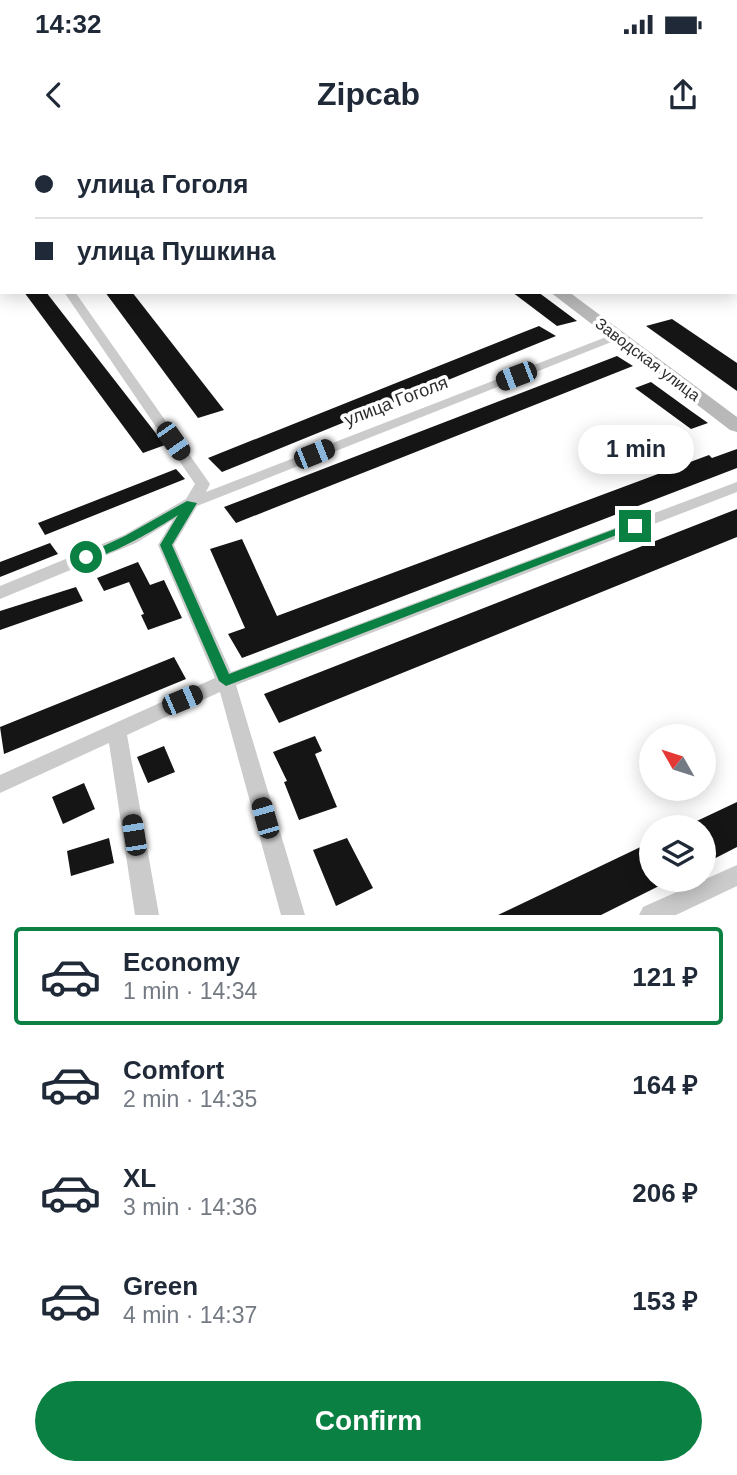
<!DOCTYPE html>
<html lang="en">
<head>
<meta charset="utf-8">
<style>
	body { margin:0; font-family:Arial,sans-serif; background:#f2f2f3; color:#1f2937; height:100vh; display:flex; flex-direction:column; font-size:26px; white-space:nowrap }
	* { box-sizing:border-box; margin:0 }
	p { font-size:23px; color:#747a83 }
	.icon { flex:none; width:38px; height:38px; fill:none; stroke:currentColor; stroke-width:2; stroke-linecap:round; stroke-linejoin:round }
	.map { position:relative; height:775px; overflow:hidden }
	.side { display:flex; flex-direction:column; background:#fff; flex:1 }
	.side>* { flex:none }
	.guide { position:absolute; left:0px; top:0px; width:738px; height:154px; box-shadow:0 4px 18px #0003; display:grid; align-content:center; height:154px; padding:0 35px; background:#fff }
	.needle { width:46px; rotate:309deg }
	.controls { position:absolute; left:639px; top:584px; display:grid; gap:14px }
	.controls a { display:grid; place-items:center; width:77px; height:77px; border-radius:50%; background:#fff; box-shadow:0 4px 18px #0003; font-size:35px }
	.end { position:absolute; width:32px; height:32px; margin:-16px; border:9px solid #0b8043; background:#fff; box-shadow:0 0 0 4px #fff }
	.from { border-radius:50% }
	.bubble { position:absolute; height:49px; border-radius:24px; background:#fff; box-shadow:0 4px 18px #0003; font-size:23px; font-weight:600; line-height:49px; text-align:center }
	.car { position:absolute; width:21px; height:42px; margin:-21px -10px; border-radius:9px; box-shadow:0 0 5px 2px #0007; background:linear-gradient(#222 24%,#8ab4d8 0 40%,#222 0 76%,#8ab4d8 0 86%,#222 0) }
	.guide b { display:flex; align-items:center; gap:24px; height:66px; font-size:26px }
	.guide b+b { border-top:2px solid #e0e1e3 }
	.guide i { width:18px; height:18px; background:#1f2937 }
	ul { padding:12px 0 0; list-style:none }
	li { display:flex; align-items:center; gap:21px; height:98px; margin:0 14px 10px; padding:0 21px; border:4px solid transparent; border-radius:7px }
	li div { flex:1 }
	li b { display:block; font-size:26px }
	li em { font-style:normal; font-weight:600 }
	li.active { border-color:#0b8043 }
	li>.icon { width:63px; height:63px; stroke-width:1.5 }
	.action { display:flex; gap:14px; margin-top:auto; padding:14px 35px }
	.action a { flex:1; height:80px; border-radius:42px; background:#0b8043; color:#fff; font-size:28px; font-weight:600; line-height:80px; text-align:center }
	.status { display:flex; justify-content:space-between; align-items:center; height:49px; padding:0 35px; background:#fff; direction:ltr }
	.status svg { height:19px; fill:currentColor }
	header { display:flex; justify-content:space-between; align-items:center; height:91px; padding:0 35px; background:#fff; font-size:32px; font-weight:600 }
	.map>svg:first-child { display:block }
</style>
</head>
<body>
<div class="status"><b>14:32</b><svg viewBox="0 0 49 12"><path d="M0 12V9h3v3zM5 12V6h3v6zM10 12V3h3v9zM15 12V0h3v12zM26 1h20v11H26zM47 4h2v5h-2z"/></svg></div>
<header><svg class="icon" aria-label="back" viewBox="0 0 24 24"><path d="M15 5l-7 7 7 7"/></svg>Zipcab<svg class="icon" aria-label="share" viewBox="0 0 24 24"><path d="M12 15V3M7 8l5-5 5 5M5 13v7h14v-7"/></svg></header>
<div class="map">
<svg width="737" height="775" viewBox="0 0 737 775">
	<rect width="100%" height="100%" fill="#fff"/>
	<g fill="#151515">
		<polygon points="24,152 46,152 165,305 143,313"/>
		<polygon points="105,152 132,152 224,270 198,278"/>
		<polygon points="512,152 538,152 577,181 557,186"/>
		<polygon points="672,179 737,223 737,251 646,186"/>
		<polygon points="539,186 556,196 222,332 208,318"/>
		<polygon points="617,216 633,226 236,383 224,367"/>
		<polygon points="651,242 691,271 708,283 691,289 635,248"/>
		<polygon points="737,309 737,328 242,518 228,494 245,488 210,409 242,399 277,476 709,315 712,318"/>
		<polygon points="176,329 185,339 45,395 38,383"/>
		<polygon points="737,369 737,397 279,583 264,554"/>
		<polygon points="50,403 58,414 0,437 0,422"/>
		<polygon points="138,422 150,445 164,440 182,478 148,490 141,475 144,474 129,442 104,451 97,438"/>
		<polygon points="76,447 83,461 0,490 0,471"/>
		<polygon points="174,517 186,539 4,614 0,587"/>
		<polygon points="315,596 322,611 315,614 337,667 299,680 284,642 287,641 273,612"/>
		<polygon points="164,606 175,632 148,643 137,617"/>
		<polygon points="84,643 95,669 63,684 52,657"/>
		<polygon points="737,662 737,707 704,724 704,688 682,688"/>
		<polygon points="109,698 114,723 71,736 67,711"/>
		<polygon points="347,698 373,748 336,766 313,710"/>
		<polygon points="651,702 651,740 671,740 601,775 498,775"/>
	</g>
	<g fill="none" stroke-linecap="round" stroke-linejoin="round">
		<polyline stroke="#cbcbcb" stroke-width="4.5" points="147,0 150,2"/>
		<g fill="#cbcbcb" fill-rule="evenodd">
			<polygon points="518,0 530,0 516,2"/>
			<polygon points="613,0 624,0 625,2 614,2"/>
			<polygon points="0,56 2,57 2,64 0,63"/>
			<polygon points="0,147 2,152 6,152 0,153"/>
			<polygon points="64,152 75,152 210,344 206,352 614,194 622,194 624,197 197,366 174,405 231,532 737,342 737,352 236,545 305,775 281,775 220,552 127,595 159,775 135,775 109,603 0,653 0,635 215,538 158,405 173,380 136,403 0,459 0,446 124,395 186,359 195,344"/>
			<polygon points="737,725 737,746 676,775 639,775 643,767"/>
		</g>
		<g fill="#b8b8b8" fill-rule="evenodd">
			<polygon points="325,0 340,0 341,2 326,2"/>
			<polygon points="550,152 569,152 737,277 737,292 730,290"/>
		</g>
	</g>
	<path fill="#0b8043" d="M 187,361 L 197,363 L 172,405 L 229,534 L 631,383 L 640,386 L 226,546 L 219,541 L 160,405 L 178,375 C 163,385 93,428 80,417 L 125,396 Z"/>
	<g text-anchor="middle" stroke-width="7" stroke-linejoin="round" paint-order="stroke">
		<g font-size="16" fill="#2e2e2e" stroke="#fff">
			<text transform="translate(648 219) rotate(37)" y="6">Заводская улица</text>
		</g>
		<g font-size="18" fill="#2e2e2e" stroke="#fff">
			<text transform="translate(396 261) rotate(-21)" y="6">улица Гоголя</text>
		</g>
	</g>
</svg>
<div class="controls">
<a><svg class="needle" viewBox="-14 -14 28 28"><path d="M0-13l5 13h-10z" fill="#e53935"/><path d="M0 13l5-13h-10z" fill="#747a83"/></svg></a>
<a><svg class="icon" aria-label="layers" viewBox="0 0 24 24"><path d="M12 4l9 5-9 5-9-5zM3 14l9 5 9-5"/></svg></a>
</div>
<i class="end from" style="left:86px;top:417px"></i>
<i class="end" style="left:635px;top:386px"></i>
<div class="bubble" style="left:578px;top:285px;width:116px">1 min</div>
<i class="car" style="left:516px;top:236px;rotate:249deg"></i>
<i class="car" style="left:173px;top:301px;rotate:145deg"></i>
<i class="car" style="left:314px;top:314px;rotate:68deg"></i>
<i class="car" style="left:182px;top:560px;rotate:67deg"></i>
<i class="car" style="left:265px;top:678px;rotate:344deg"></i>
<i class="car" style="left:134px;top:695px;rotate:351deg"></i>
<div class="guide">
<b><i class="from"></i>улица Гоголя</b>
<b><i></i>улица Пушкина</b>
</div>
</div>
<section class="side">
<ul>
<li class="active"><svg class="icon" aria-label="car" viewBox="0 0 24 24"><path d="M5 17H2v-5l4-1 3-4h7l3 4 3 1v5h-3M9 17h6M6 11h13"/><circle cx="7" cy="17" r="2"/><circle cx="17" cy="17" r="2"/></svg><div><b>Economy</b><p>1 min · 14:34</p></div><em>121 ₽</em></li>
<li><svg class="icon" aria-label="car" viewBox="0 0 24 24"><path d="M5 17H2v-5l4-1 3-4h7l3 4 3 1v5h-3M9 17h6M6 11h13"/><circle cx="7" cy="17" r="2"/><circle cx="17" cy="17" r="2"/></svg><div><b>Comfort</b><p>2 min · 14:35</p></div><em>164 ₽</em></li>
<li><svg class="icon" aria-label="car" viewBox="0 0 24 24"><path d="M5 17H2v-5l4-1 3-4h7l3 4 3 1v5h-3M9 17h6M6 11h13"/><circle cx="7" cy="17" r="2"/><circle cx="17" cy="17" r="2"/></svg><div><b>XL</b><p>3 min · 14:36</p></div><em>206 ₽</em></li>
<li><svg class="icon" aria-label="car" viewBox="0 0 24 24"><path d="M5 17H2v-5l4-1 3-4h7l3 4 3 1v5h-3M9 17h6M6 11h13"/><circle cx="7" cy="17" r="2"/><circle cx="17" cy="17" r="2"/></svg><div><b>Green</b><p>4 min · 14:37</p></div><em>153 ₽</em></li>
</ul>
<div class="action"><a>Confirm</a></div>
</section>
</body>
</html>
